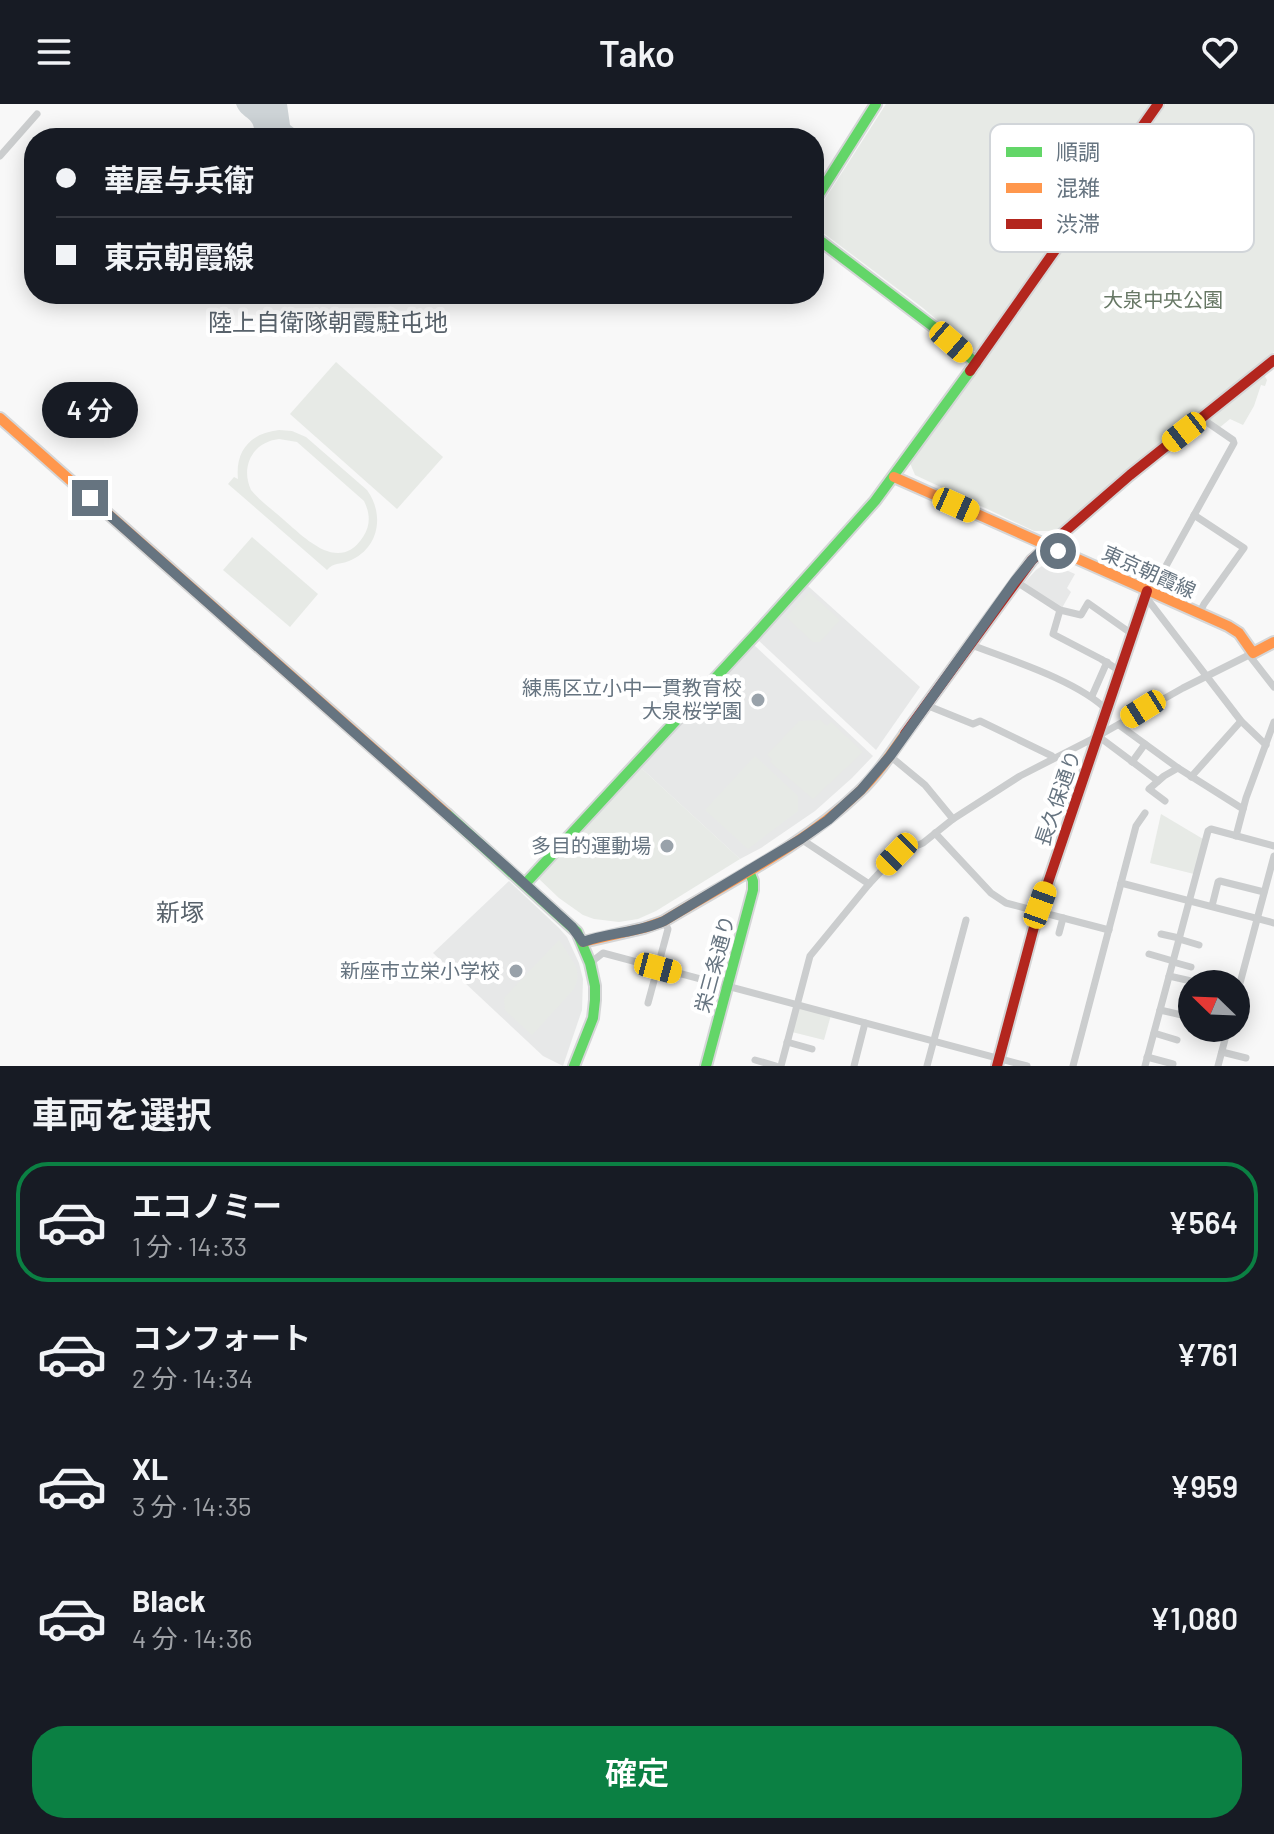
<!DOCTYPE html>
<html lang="ja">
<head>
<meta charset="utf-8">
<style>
	body { margin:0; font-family:Barlow,"Noto Sans JP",sans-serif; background:#20242c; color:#f1f3f6; height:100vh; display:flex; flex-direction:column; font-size:30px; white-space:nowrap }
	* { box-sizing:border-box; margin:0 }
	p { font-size:26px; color:#9ea1a6 }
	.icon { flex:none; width:44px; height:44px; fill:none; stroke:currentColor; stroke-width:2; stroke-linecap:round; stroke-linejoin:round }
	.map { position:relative; height:962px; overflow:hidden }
	.drawer { display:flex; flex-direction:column; background:#171b24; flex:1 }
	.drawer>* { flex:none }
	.hud { position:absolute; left:24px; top:24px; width:800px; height:176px; border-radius:32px; box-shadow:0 4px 20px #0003; display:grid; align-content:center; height:176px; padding:0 32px; background:#171b24 }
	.needle { width:52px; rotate:293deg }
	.tools { position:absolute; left:1178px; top:866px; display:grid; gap:16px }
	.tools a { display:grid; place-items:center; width:72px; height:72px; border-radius:50%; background:#171b24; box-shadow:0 4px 20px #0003; font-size:40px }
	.end { position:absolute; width:36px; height:36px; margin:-18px; border:10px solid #667480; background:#fff; box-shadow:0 0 0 4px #fff }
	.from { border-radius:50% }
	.bubble { position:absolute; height:56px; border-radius:28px; background:#171b24; box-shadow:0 4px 20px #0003; font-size:26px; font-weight:600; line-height:56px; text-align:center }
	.car { position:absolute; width:24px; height:48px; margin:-24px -12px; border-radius:10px; box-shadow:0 0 6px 2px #0007; background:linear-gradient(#f5c518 24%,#345 0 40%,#f5c518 0 76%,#345 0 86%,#f5c518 0) }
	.hud b { display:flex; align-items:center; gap:28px; height:76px; font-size:30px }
	.hud b+b { border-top:2px solid #363941 }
	.hud i { width:20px; height:20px; background:#f1f3f6 }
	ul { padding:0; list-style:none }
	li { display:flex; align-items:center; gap:24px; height:120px; margin:0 16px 12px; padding:0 16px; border:4px solid transparent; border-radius:32px }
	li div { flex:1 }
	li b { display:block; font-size:30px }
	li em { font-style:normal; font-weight:600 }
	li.selected { border-color:#0b8043 }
	li>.icon { width:72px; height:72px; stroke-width:1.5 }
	h2 { padding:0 32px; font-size:36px; line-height:96px }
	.action { display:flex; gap:16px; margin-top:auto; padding:16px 32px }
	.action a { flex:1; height:92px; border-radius:32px; background:#0b8043; color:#fff; font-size:32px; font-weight:600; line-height:92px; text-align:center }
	header { display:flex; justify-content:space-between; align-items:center; height:104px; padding:0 32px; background:#171b24; font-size:36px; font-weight:600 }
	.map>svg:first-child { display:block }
</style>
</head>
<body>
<header><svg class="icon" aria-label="menu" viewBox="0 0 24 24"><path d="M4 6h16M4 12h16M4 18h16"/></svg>Tako<svg class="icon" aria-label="heart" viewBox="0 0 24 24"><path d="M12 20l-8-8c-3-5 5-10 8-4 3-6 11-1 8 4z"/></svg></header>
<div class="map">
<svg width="1274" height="962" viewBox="0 0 1274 962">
	<rect width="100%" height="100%" fill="#f8f8f8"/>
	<g fill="#e7e8e8">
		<polygon points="1048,458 1075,470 1067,484 1071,488 1062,504 1023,480 1036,466"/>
		<polygon points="808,482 920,583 876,646 758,536"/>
		<polygon points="754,541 873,652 852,674 815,707 761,744 740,755 640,663"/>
		<polygon points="509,777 559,824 567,833 579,859 583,875 582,906 563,962 543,952 433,849"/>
	</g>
	<g fill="#e7eae6" fill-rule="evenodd">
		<polygon points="886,0 1152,0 978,247 973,247 923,204 814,122 814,112"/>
		<polygon points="1166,0 1274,0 1274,248 1055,427 1034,427 915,371 910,359"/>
		<polygon points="336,258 443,353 397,405 290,310"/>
		<polygon points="1263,269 1267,276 1265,282 1261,281 1254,302 1243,321 1230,315 1219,324 1207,315"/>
		<path d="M 279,326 L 292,327 L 306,333 L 367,386 C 385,411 379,445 349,457 C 339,461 334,458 327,466 L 228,380 L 234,373 L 238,375 C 235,346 251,329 279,326 ZM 279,335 L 297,338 L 364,397 C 370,409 371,421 363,433 C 339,470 305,434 284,416 C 273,406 260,397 251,386 C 240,362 253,338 279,335 Z"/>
		<polygon points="252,433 318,490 290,523 223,466"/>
		<polygon points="809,488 840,516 820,538 813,538 786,513"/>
		<polygon points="820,616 827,622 831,618 863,648 813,695 770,658 772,655 767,651 799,617"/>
		<polygon points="755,652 798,692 798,707 748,745 705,706"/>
		<polygon points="640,663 740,755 656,807 638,815 619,818 594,815 583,811 559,794 537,773"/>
		<polygon points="1161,710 1203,735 1194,770 1150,759"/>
		<path d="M 559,836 C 564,842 566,847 570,853 C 578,864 580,871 574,885 L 532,931 L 505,906 L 504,894 Z"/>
		<polygon points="801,904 831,911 824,936 792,928 798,905"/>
	</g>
	<path fill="#cdd3d6" d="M 236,0 L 287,0 L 290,21 L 307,34 L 254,34 C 257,11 242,17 236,0 Z"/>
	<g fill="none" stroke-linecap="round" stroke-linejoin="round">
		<g stroke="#d5d6d7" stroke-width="14">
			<g id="fast">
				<polyline points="814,98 876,0"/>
				<polyline points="814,132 935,224 976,259"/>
				<polyline points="447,710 577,828 590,859 595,882 595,896 593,914 574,962"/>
				<polyline points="525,780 756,530 875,397 970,267"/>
				<polyline points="706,962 753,786 753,777 749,767"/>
			</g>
		</g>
		<g stroke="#d5d6d7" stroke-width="14">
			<g id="slow">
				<polyline points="0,314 447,710"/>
				<polyline points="894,373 1228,522 1239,529 1253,549 1274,538"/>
				<path d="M 583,838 L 644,824 L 664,817 C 730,777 803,742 859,688 C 877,671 891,650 905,630"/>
			</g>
		</g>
		<g stroke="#d5d6d7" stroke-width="14">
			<g id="jam">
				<polyline points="970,267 1158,0"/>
				<polyline points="905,630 1032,456 1130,371 1274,256"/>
				<polyline points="997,962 1038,808 1147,487"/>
			</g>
		</g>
		<g stroke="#cbcdce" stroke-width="7">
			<polyline points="0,52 37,10"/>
			<polyline points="1194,411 1244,444 1204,500 1199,510"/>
			<polyline points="1015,477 1060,506 1081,511 1088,499 1132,530"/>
			<polyline points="1151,489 1234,339 1233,336 1201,314"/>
			<polyline points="1145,492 1241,617 1266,641"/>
			<polyline points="1060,506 1053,530 1101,555 1120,567"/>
			<path d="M 969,540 C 1010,556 1076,576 1107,606"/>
			<polyline points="1249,551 1274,583"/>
			<polyline points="1092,592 1107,558"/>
			<polyline points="926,601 973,620 980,617 1052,652 1053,654"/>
			<polyline points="1119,621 1178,664 1243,705"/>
			<polyline points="1098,632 1158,677"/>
			<polyline points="890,652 925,681 953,715"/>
			<polyline points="1132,658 1145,640"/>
			<polyline points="1191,673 1241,617"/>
			<polyline points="1165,697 1149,685 1164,672 1178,664"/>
			<polyline points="935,729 991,789 1006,799 1109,826"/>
			<polyline points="1236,732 1246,694 1274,618"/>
			<polyline points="801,735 869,780"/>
			<polyline points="1121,779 1274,819"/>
			<polyline points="1212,802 1218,778 1220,777 1264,788"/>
			<polyline points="1059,829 1063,814"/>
			<polyline points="1161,830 1179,834"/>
			<polyline points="1179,835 1199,841"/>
			<polyline points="1149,850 1173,857"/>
			<polyline points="1173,858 1191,863"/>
			<polyline points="590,859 603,849 1027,962"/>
			<polyline points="1169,872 1191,877"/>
			<polyline points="1236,894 1274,752"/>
			<polyline points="648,899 668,825 664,817"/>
			<polyline points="1160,906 1186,912"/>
			<polyline points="1154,929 1177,936"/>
			<polyline points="787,938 812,945"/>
			<polyline points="1222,948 1246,954"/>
			<polyline points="1147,953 1173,960"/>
			<polyline points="755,956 776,962"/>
			<polyline points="781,962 810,852 869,780 897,750 923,739 953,715 1020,672 1098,632 1183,584 1253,549"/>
			<polyline points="854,962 865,919"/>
			<polyline points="927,962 966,816"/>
			<polyline points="1073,962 1136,722 1145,709"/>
			<polyline points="1145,962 1208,727 1211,725 1274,742"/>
			<polyline points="1218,962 1228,924"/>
		</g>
		<use href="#fast" stroke="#63d668" stroke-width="10"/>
		<use href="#slow" stroke="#ff974d" stroke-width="10"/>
		<use href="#jam" stroke="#b3261e" stroke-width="10"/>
	</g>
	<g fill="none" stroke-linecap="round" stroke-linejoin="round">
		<path stroke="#667480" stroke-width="10" d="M 90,394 L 505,762 L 572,823 L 583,838 C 610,828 638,829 664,817 L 801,735 L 828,716 L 861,686 L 890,652 L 1015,477 L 1032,456 L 1046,442 L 1058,447"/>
	</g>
	<g fill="#99a2aa" stroke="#fff" stroke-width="3">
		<circle cx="758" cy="596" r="8"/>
		<circle cx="667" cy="742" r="8"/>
		<circle cx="516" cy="867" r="8"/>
	</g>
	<g text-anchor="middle" stroke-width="8" stroke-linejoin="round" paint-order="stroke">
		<g font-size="20" fill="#677865" stroke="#fff">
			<text x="1163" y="203">大泉中央公園</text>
		</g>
		<g font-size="20" fill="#667480" stroke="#fff">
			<text transform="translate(1149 468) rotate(24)" y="7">東京朝霞線</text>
			<text transform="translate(1058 694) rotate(-71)" y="7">長久保通り</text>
			<text transform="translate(715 860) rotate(-75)" y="7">栄三条通り</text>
		</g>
		<g font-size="20" fill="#667480" stroke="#fff" text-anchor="end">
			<text x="742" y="591">練馬区立小中一貫教育校<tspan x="742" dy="23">大泉桜学園</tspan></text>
			<text x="651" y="749">多目的運動場</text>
			<text x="500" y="874">新座市立栄小学校</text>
		</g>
		<g font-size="24" fill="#58626b" stroke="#fff">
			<text x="328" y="227">陸上自衛隊朝霞駐屯地</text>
			<text x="180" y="817">新塚</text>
		</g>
	</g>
	<rect x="990" y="20" width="264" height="128" rx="12" fill="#fff" stroke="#d1d5d9" stroke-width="2"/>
	<rect x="1006" y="43" width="36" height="10" fill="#63d668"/>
	<rect x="1006" y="79" width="36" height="10" fill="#ff974d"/>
	<rect x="1006" y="115" width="36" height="10" fill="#b3261e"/>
	<g font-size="22" fill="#667480">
		<text x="1056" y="56">順調</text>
		<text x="1056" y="92">混雑</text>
		<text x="1056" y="128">渋滞</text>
	</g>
</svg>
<div class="tools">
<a><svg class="needle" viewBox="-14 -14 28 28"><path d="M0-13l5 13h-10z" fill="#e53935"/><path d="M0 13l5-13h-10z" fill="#9ea1a6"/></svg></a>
</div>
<i class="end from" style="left:1058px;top:447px"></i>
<i class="end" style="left:90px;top:394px"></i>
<div class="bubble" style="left:42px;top:278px;width:96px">4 分</div>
<i class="car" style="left:951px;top:238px;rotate:131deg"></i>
<i class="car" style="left:1184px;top:328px;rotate:232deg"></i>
<i class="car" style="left:956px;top:401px;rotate:114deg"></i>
<i class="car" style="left:1143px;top:605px;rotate:238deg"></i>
<i class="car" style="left:897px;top:750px;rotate:224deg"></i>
<i class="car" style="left:1040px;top:801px;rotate:20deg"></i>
<i class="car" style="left:658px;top:864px;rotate:105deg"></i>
<div class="hud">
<b><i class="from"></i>華屋与兵衛</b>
<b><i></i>東京朝霞線</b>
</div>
</div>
<section class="drawer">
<h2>車両を選択</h2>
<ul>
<li class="selected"><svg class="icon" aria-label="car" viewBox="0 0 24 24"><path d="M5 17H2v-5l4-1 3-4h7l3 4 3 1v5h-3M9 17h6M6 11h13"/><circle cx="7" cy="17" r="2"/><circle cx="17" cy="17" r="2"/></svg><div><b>エコノミー</b><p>1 分 · 14:33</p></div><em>¥564</em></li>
<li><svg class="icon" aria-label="car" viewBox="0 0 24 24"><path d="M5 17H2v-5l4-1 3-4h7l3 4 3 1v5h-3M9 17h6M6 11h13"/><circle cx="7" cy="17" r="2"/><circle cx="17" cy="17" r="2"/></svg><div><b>コンフォート</b><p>2 分 · 14:34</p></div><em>¥761</em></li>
<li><svg class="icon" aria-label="car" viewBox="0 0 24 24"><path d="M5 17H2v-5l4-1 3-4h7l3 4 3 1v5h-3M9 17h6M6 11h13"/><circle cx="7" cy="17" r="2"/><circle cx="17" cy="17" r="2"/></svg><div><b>XL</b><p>3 分 · 14:35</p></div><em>¥959</em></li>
<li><svg class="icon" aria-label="car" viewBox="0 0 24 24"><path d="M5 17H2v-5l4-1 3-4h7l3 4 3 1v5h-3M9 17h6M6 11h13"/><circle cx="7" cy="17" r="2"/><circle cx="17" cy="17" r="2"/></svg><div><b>Black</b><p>4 分 · 14:36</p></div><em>¥1,080</em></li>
</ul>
<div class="action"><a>確定</a></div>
</section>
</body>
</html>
